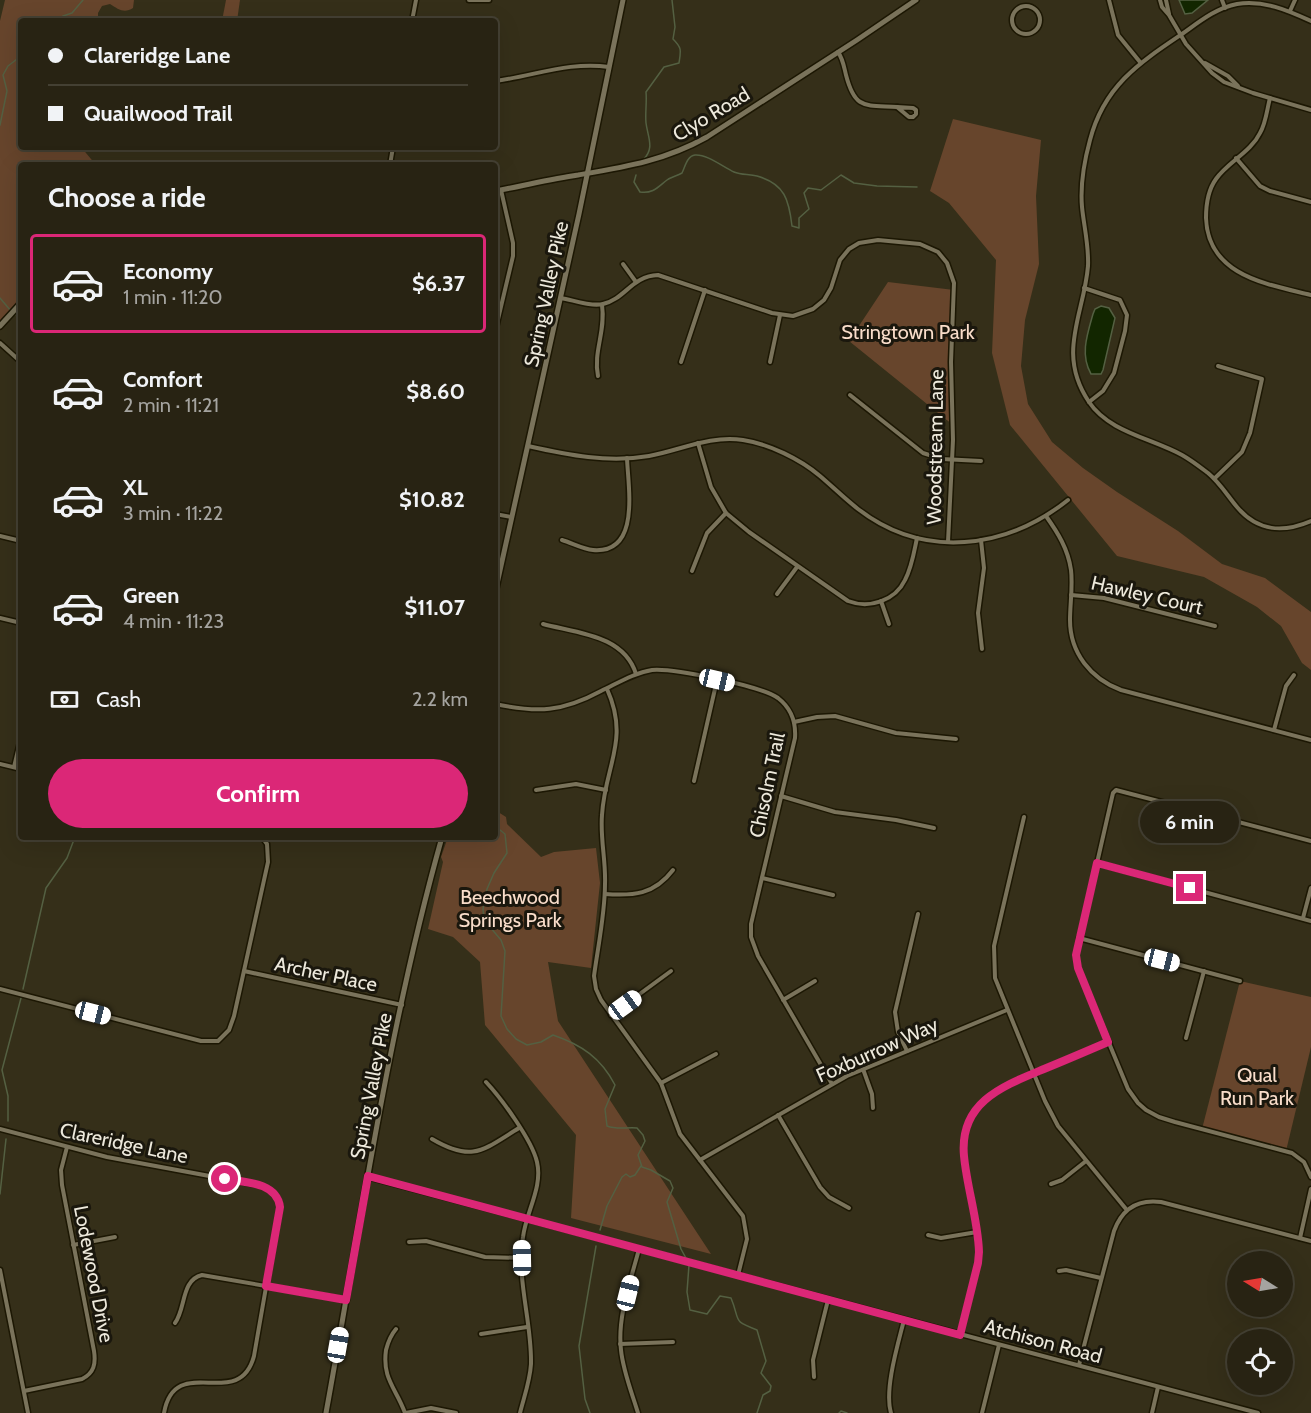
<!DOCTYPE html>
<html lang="en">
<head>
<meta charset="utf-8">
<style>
	body { margin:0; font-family:Cabin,sans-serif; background:#302b1c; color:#f1f3f6; height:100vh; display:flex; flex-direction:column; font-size:22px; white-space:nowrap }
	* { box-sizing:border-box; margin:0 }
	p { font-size:20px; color:#a5a4a0 }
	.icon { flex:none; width:33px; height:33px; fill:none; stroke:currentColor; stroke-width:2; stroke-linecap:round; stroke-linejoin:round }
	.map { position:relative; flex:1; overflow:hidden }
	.side { position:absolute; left:18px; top:162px; width:480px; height:678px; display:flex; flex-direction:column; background:#282313; border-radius:6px; box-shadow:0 6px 24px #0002,0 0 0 2px #444033 }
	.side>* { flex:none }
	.hud { position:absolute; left:18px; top:18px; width:480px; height:132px; border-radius:6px; box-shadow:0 6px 24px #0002,0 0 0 2px #444033; display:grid; align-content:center; height:132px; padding:0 30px; background:#282313 }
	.needle { width:39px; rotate:281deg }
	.controls { position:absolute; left:1227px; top:1251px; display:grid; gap:12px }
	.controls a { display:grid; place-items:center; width:66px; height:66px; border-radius:50%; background:#282313; box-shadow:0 6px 24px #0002,0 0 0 2px #444033; font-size:30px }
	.end { position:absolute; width:27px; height:27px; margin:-14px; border:8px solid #db2777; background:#fff; box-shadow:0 0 0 3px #fff }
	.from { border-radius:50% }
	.bubble { position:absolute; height:42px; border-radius:21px; background:#282313; box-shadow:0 6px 24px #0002,0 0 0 2px #444033; font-size:20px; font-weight:700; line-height:42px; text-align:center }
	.car { position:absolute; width:18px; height:36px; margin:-18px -9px; border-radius:8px; box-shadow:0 0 4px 2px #0007; background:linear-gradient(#fff 24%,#345 0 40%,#fff 0 76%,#345 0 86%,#fff 0) }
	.hud b { display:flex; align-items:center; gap:21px; height:57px; font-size:22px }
	.hud b+b { border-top:2px solid #444033 }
	.hud i { width:15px; height:15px; background:#f1f3f6 }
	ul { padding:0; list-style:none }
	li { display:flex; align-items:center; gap:18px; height:99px; margin:0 12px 9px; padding:0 18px; border:3px solid transparent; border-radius:6px }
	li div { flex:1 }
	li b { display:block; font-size:22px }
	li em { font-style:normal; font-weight:700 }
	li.on { border-color:#db2777 }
	li>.icon { width:54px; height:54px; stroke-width:1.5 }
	h2 { padding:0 30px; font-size:27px; line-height:72px }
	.pay { display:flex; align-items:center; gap:15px; height:66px; padding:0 30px; font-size:22px }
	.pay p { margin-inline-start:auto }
	.cta { display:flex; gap:12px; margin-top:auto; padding:12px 30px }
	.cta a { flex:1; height:69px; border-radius:36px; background:#db2777; color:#fff; font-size:24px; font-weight:700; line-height:69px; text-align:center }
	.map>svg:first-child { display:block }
</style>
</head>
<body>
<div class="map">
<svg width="1311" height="1413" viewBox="0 0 1311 1413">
	<rect width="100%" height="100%" fill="#352f19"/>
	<g fill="#67452c">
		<path d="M 5,0 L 134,0 L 133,8 C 124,14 118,9 110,4 L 102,6 L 98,13 L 98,21 L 21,21 L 21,147 L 81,147 L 96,165 L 21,165 L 21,303 L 0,326 L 0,21 Z"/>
		<polygon points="226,0 240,0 237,21 222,21"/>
		<polygon points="953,119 1041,140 1036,196 1039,264 1025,320 1021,366 1028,404 1052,442 1083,468 1117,492 1178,531 1222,564 1265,578 1311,612 1311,670 1302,663 1281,626 1257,607 1204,577 1117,556 1010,425 992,353 996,260 949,203 930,191"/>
		<polygon points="888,282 954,290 951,362 953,425 849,341"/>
		<polygon points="495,810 506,817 507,824 541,857 554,852 596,848 600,883 591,968 548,962 558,1021 711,1254 571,1218 576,1135 485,1025 480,962 453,937 428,929 443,862 441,857 448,837 495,837"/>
		<polygon points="1240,981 1311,997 1311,1047 1286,1151 1202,1129"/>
	</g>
	<g fill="#122600" stroke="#546042" stroke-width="1.5">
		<polygon points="1179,0 1208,0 1192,13 1185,14"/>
		<path d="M 1101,306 L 1109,308 L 1115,318 L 1103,370 L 1101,374 L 1091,374 C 1080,355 1087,335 1093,314 L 1095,309 Z"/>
	</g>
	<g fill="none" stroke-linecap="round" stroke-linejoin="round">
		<g stroke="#546042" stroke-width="1.5">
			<polyline points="59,21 63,16 72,13 83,0"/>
			<polyline points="0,125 7,91 3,75 8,66 21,56"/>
			<path d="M 643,160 C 655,148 648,138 646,123 C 645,113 647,103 646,92 L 664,67 L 679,63 C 681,50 682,48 673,39 L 675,27 L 672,0"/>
			<path d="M 636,175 L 634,182 L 640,192 C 653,194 658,187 667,180 C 671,177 677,176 682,173 C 685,167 687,156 695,155 C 707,154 723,167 734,172 C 741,175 749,174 757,176 C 785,184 789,200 792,226 L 799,228 L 799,218 L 809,209 L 804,193 L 808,188 L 821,190 L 841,175 L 854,183 L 877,186 L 917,187"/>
			<polyline points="0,298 11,311"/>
			<polyline points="15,314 21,319"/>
			<path d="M 495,826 L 505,834 L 507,853 L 494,873 L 487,889 L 483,909 L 484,920 L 501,940 L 505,951 L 501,1016 L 507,1029 L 516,1039 L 527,1045 L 541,1042 L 553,1035 C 582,1045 601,1058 615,1085 L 605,1109 L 607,1126 C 618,1130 626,1127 637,1128 L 643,1135 L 645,1141 L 638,1155 L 642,1167 L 651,1170 L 670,1181 L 673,1188 L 667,1202 L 681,1249 L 687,1260"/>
			<polyline points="23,989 46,888 67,858 75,837"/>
			<polyline points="8,1121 8,1096 2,1070 21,998"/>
			<polyline points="0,1194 6,1139"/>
			<polyline points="600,1230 607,1206 622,1177 626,1174 630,1177 635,1175 641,1166"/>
			<path d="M 689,1265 L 687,1292 L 690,1310 L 707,1314 L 720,1296 L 731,1298 C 741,1322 731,1320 757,1330 L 766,1361 L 761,1373 L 771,1386 L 770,1391 L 763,1395 L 757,1413"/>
			<polyline points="590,1413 585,1399 579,1346 596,1246"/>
			<polyline points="839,1413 841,1411 847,1413"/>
		</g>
		<g stroke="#1c1703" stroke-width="7">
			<g id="street">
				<polyline points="469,0 489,0"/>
				<polyline points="1109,0 1118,35 1140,62"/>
				<polyline points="1160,0 1162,7 1169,15 1186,44 1212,73 1224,82 1253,93 1311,110"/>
				<polyline points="1166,0 1169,14"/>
				<polyline points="1222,0 1225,8"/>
				<circle cx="1026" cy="20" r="14"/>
				<polyline points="1290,11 1295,0"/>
				<polyline points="412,21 416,0"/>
				<path d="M 1311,21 C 1287,10 1264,0 1237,4 C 1216,8 1199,22 1182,34 C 1139,63 1104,86 1090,140 C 1084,162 1080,184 1082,207 C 1084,227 1089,246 1088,266 C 1084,315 1056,353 1089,402 C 1109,432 1151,438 1182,455 C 1191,460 1200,467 1208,473 C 1220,483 1227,495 1237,507 C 1258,532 1283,533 1311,521"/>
				<path d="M 838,52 C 843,59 844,67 846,75 C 855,110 865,105 897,107"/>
				<polyline points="1205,63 1228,76 1238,86"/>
				<path d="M 495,81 C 534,76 570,61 609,67"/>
				<path d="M 1270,98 C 1267,109 1266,123 1260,133 C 1251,152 1228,162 1216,179 C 1208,190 1206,205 1206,218 C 1208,276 1267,284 1311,295"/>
				<polygon points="897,107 913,108 916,110 916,114 913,117 909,117"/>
				<polyline points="1236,158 1260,186 1270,191 1311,202"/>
				<polyline points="390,165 393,147"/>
				<polyline points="623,264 636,282"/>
				<polyline points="1084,288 1120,300 1127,315 1125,331 1114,373 1103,391 1089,402"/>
				<path d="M 561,298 C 573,300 591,307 603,304 C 625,299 632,276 658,275 L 772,313 L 793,316 L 813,309 L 824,300 L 831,288 L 840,260 L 849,249 L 859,243 L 878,240 L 920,244 L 938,252 L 947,263 L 954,283 L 951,362 L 953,440 L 948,542"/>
				<polyline points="495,332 513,256 513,243 501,190"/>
				<polyline points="0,343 21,362"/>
				<polyline points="681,362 705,290"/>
				<polyline points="770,362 780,315"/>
				<path d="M 598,376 C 593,352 606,331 602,305"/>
				<polyline points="850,395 923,453 942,459 981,461"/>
				<path d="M 698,443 L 711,487 L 726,513 L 749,532 L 848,601 C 869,609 895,601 905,580 C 912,567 914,552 917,538"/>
				<path d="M 528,446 C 568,455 608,463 649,456 C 681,450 710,435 743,440 C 769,444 800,459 820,476 C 833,487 845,499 858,509 C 924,560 1006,549 1068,500"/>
				<polyline points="1215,478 1242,452 1250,433 1262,379 1218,366"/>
				<polyline points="495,514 511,517"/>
				<path d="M 1046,516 C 1058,533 1068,549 1071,570 C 1073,586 1070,604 1070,620 C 1070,653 1091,679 1121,690 L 1311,740"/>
				<polyline points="0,536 21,541"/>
				<path d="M 562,540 C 572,543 583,549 593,550 C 641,554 628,487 627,458"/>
				<polyline points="981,540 984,568 978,613 982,649"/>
				<polyline points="692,571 707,533 726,513"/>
				<polyline points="777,594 797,567"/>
				<polyline points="1071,595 1104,598 1215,626"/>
				<polyline points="881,601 889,624"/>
				<polyline points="0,618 21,623"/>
				<path d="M 543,624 C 577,633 624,635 636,674"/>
				<path d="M 607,689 C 630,740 605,765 602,815 C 600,838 606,861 605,884 C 605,914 598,946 594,976 L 596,989 L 601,1000 L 661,1083 L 680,1134 L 743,1216 L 747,1239 L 738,1275"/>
				<path d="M 495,704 C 538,713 562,712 601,691 C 618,683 634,673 652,670 C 673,668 761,686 778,698 C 791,708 796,723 795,738 L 751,924 L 751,937 L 758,956 L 832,1084"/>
				<polyline points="794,722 817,717 835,716 896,733 956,739"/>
				<polyline points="1274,730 1286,686 1294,675"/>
				<polyline points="0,764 21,769"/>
				<polyline points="14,767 21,738"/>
				<polyline points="694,781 717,680"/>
				<polyline points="536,790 576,784 606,790"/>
				<polyline points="781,796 835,812 896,820 934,828"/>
				<polyline points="1024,817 994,946 995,978 1045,1101 1058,1126 1126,1209"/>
				<polyline points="1311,841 1116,790 1113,793 1076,955 1078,968 1128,1089 1138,1103 1146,1110 1159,1117 1175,1122 1292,1153 1304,1162 1311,1177"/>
				<polyline points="1097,863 1311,921"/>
				<polyline points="762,878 833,895"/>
				<path d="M 605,894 C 633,896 654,895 673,870"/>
				<polyline points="1303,918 1311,888"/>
				<polyline points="1079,938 1240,981"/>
				<polyline points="244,971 402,1005"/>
				<polyline points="0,989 201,1041 218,1041 229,1030 234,1016 268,862 267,844 262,837"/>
				<polyline points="783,1000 815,981"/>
				<polyline points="611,1015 671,971"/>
				<polyline points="1186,1038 1204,971"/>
				<polyline points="907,1051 898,1032 895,1012 918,914"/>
				<polyline points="863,1069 872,1094 873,1108"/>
				<path d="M 486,1082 C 501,1098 532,1140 537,1162 C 543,1187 526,1212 523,1237 C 516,1279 532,1322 531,1364 C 530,1381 524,1397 520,1413"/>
				<polyline points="661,1083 716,1054"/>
				<polyline points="778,1115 820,1187 829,1197 849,1208"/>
				<path d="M 0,1129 L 107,1157 L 258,1185 C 270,1189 279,1194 280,1207 L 254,1356 C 239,1413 175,1351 164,1413"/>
				<path d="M 432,1139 C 473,1163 483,1150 519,1128"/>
				<polyline points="700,1160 847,1076 1007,1010"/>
				<polyline points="368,1177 1258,1413"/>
				<polyline points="1051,1184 1062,1180 1086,1161"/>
				<polyline points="928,1235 941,1238 977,1232"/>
				<polyline points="1300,1238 1311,1189"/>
				<polyline points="409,1242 426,1241 485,1257 522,1258"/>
				<polyline points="73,1245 115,1237"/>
				<polyline points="0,1270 28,1413"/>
				<polyline points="1059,1271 1066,1270 1101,1278"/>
				<path d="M 175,1323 C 186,1308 181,1280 202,1275 L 347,1300"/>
				<path d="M 396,1329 C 390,1336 388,1342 386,1350 C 382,1379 396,1388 405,1413"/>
				<polyline points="481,1334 527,1327"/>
				<path d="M 960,1335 L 978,1263 L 979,1253 C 978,1220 967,1188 964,1156 C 959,1102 1003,1086 1044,1069 C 1066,1060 1087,1051 1109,1042"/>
				<polyline points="620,1344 673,1342"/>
				<path d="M 1079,1365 L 1114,1231 C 1122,1209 1138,1199 1161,1202 L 1311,1241"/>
				<polyline points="814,1377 813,1360 828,1300"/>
				<path d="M 24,1391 L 82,1379 C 94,1373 96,1364 94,1351 L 62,1185 L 61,1170 L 67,1147"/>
				<polyline points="406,1413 431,1408 456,1413"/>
				<path d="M 638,1413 C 632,1393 623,1371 621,1350 C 617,1317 631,1280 639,1249"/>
				<path d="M 891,1413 C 884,1390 898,1344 904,1320"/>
				<polyline points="982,1413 999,1345"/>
				<polyline points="1152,1413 1158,1387"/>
			</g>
		</g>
		<g stroke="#1c1703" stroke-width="8">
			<g id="secondary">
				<path d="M 495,191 C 523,186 550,179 578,175 C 625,167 664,161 707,137 L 857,40 L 916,0"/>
				<polyline points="0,326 21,303"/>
				<polyline points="495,593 579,214 623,0"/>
				<path d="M 326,1413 C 361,1221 389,1025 442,837"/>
			</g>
		</g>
		<use href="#street" stroke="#7a735b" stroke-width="4"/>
		<use href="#secondary" stroke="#7a735b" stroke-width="5"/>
	</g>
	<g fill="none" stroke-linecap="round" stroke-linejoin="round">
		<path stroke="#db2777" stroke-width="8" d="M 225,1179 C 244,1182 277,1182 280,1207 L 266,1286 L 346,1300 L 368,1176 L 960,1335 L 978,1263 L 979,1252 C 978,1220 967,1188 964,1156 C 959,1102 1003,1086 1044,1069 C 1066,1060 1087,1051 1108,1042 L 1078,968 L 1076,955 L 1097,863 L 1190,888"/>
	</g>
	<g text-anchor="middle" stroke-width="6" stroke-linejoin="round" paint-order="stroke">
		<g font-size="20" fill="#ede9dc" stroke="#1a170d">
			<text transform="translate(711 114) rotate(-31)" y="7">Clyo Road</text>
			<text transform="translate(546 294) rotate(-78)" y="7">Spring Valley Pike</text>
			<text transform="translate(935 447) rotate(-89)" y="7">Woodstream Lane</text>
			<text transform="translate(1147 595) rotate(13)" y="7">Hawley Court</text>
			<text transform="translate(767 785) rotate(-78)" y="7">Chisolm Trail</text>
			<text transform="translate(326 974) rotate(12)" y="7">Archer Place</text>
			<text transform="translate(877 1050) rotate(-24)" y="7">Foxburrow Way</text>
			<text transform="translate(371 1086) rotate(-79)" y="7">Spring Valley Pike</text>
			<text transform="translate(124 1143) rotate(12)" y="7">Clareridge Lane</text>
			<text transform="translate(94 1274) rotate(79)" y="7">Lodewood Drive</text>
			<text transform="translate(1043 1341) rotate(15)" y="7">Atchison Road</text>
		</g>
		<g font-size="20" fill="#f9ddca" stroke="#1a170d">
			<text x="908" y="339">Stringtown Park</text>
			<text x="510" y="904">Beechwood<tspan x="510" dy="23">Springs Park</tspan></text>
			<text x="1257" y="1082">Qual<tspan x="1257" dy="23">Run Park</tspan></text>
		</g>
	</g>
</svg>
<div class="controls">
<a><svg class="needle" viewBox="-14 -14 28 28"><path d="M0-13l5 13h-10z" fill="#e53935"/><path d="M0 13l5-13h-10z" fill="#a5a4a0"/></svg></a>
<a><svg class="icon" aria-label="locate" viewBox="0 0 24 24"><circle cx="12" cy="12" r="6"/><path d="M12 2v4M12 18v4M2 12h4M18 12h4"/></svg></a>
</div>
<i class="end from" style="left:225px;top:1179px"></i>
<i class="end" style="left:1190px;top:888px"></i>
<div class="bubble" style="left:1140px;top:801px;width:99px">6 min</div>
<i class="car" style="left:717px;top:680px;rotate:103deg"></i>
<i class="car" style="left:1162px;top:960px;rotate:104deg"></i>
<i class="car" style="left:625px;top:1005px;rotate:54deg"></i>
<i class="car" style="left:93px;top:1013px;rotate:104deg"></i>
<i class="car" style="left:522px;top:1258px;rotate:359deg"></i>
<i class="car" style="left:628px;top:1293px;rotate:14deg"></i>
<i class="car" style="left:338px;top:1345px;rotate:10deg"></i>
<div class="hud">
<b><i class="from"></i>Clareridge Lane</b>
<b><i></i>Quailwood Trail</b>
</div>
<section class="side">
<h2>Choose a ride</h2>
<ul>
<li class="on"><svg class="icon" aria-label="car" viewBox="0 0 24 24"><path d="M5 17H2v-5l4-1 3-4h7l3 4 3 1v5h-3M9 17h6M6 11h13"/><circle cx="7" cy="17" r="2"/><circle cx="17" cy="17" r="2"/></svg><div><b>Economy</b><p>1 min · 11:20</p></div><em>$6.37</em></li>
<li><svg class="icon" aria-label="car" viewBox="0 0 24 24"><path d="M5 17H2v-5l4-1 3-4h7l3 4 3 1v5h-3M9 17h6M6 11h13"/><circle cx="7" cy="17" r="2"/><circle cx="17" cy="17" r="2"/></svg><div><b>Comfort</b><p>2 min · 11:21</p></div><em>$8.60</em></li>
<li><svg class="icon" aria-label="car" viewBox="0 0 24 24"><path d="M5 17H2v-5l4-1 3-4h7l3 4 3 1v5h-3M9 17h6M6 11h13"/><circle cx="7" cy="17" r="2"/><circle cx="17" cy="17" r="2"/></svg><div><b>XL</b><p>3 min · 11:22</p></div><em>$10.82</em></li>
<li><svg class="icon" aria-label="car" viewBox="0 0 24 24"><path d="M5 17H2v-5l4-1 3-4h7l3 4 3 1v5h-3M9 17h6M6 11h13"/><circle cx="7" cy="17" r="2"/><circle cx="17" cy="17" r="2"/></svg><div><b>Green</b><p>4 min · 11:23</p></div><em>$11.07</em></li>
</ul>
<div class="pay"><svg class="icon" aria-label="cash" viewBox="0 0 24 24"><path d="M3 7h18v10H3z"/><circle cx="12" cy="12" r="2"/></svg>Cash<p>2.2 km</p></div>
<div class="cta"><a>Confirm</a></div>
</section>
</div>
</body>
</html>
